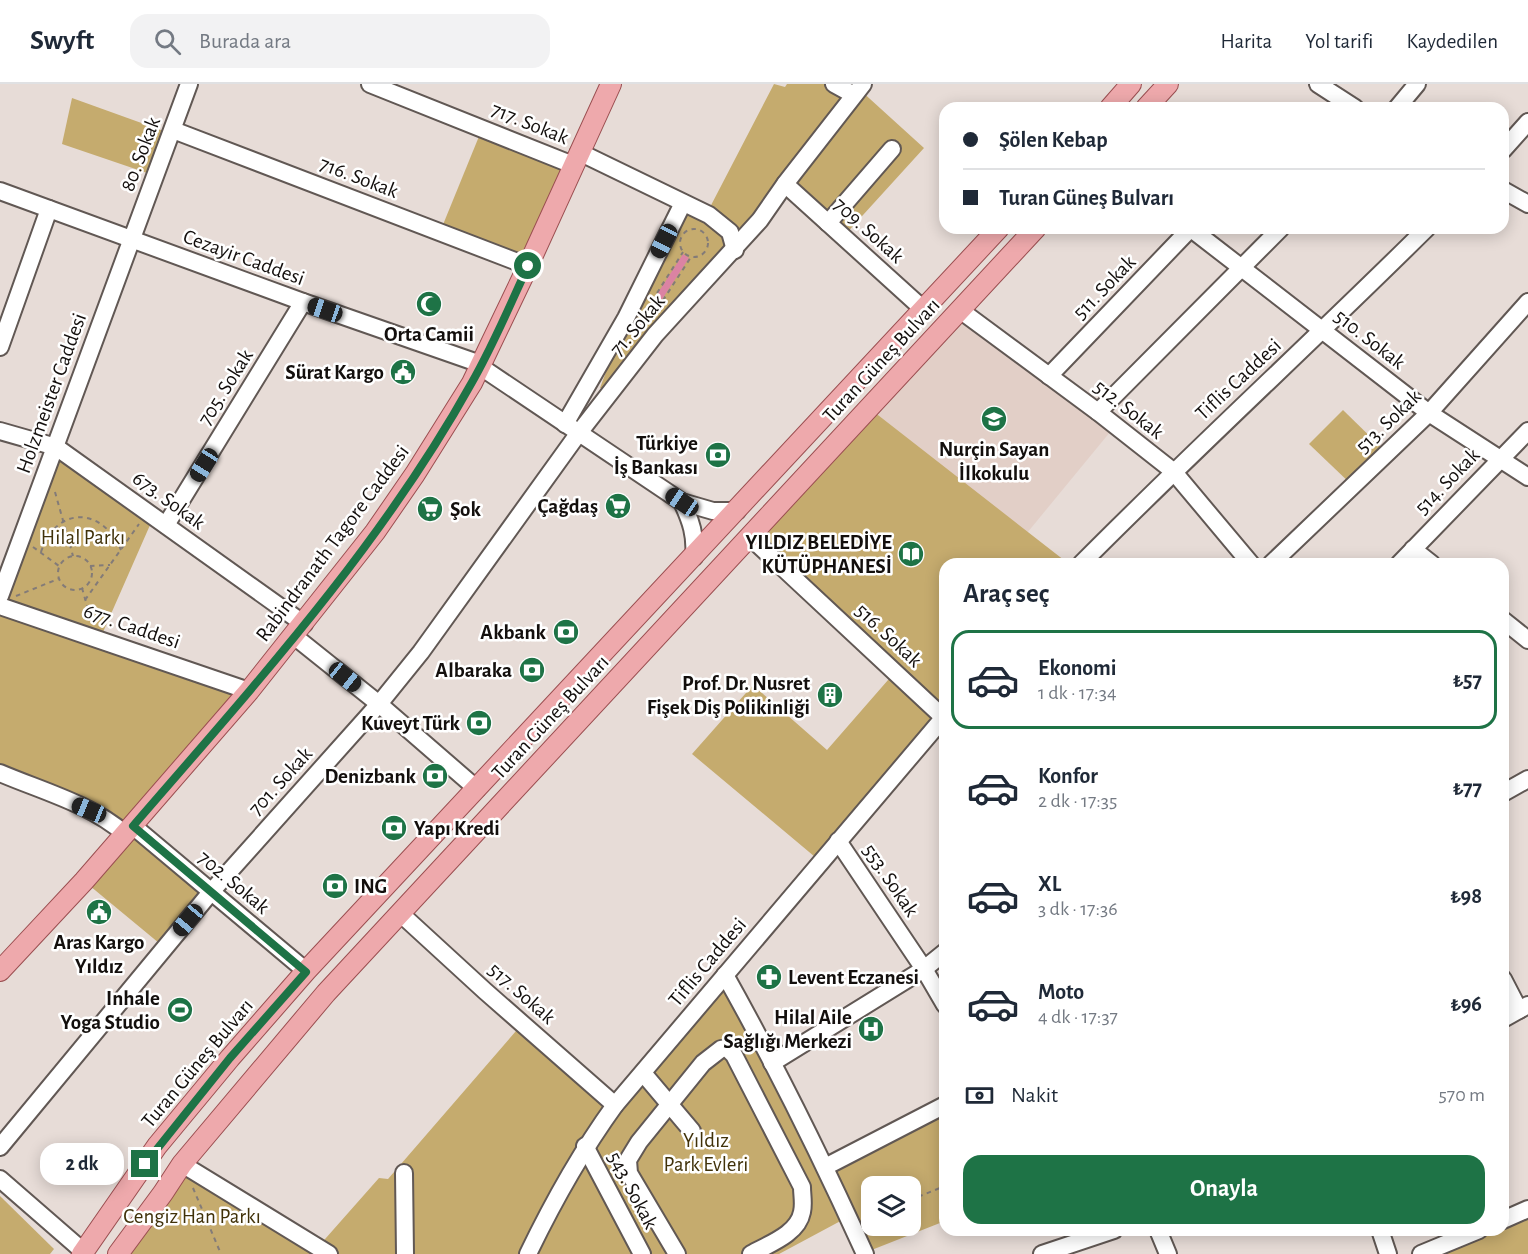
<!DOCTYPE html>
<html lang="tr">
<head>
<meta charset="utf-8">
<style>
	body { margin:0; font-family:"Alegreya Sans",sans-serif; background:#f2f2f3; color:#1f2937; height:100vh; display:flex; flex-direction:column; font-size:22px; white-space:nowrap }
	* { box-sizing:border-box; margin:0 }
	p { font-size:20px; color:#747a83 }
	.icon { flex:none; width:33px; height:33px; fill:none; stroke:currentColor; stroke-width:2; stroke-linecap:round; stroke-linejoin:round }
	.map { position:relative; flex:1; overflow:hidden }
	.sheet { position:absolute; left:939px; top:474px; width:570px; height:678px; display:flex; flex-direction:column; background:#fff; border-radius:18px; box-shadow:0 3px 15px #0003 }
	.sheet>* { flex:none }
	.hud { position:absolute; left:939px; top:18px; width:570px; height:132px; border-radius:18px; box-shadow:0 3px 15px #0003; display:grid; align-content:center; height:132px; padding:0 24px; background:#fff }
	.buttons { position:absolute; left:861px; top:1092px; display:grid; gap:12px }
	.buttons a { display:grid; place-items:center; width:60px; height:60px; border-radius:12px; background:#fff; box-shadow:0 3px 15px #0003; font-size:30px }
	.end { position:absolute; width:27px; height:27px; margin:-14px; border:8px solid #1e7346; background:#fff; box-shadow:0 0 0 3px #fff }
	.from { border-radius:50% }
	.bubble { position:absolute; height:42px; border-radius:18px; background:#fff; box-shadow:0 3px 15px #0003; font-size:20px; font-weight:700; line-height:42px; text-align:center }
	.car { position:absolute; width:18px; height:36px; margin:-18px -9px; border-radius:8px; box-shadow:0 0 4px 2px #0007; background:linear-gradient(#222 24%,#8ab4d8 0 40%,#222 0 76%,#8ab4d8 0 86%,#222 0) }
	.hud b { display:flex; align-items:center; gap:21px; height:57px; font-size:22px }
	.hud b+b { border-top:2px solid #e0e1e3 }
	.hud i { width:15px; height:15px; background:#1f2937 }
	ul { padding:0; list-style:none }
	li { display:flex; align-items:center; gap:18px; height:99px; margin:0 12px 9px; padding:0 12px; border:3px solid transparent; border-radius:18px }
	li div { flex:1 }
	li b { display:block; font-size:22px }
	li em { font-style:normal; font-weight:700 }
	li.selected { border-color:#1e7346 }
	li>.icon { width:54px; height:54px; stroke-width:1.5 }
	h2 { padding:0 24px; font-size:27px; line-height:72px }
	.pay { display:flex; align-items:center; gap:15px; height:66px; padding:0 24px; font-size:22px }
	.pay p { margin-inline-start:auto }
	.action { display:flex; gap:12px; margin-top:auto; padding:12px 24px }
	.action a { flex:1; height:69px; border-radius:18px; background:#1e7346; color:#fff; font-size:24px; font-weight:700; line-height:69px; text-align:center }
	header { display:flex; align-items:center; gap:36px; box-sizing:border-box; height:84px; padding:0 30px; background:#fff; border-bottom:2px solid #e0e1e3 }
	header strong { font-size:28px }
	nav { display:flex; gap:33px; margin-inline-start:auto; font-size:21px }
	.search { width:420px; height:54px; background:#f2f2f3; display:flex; align-items:center; gap:15px; box-sizing:border-box; padding:0 21px; border-radius:18px; color:#747a83; font-size:22px }
	.map>svg:first-child { display:block }
</style>
</head>
<body>
<header>
<strong>Swyft</strong>
<div class="search"><svg class="icon" aria-label="search" viewBox="0 0 24 24"><circle cx="10" cy="10" r="6"/><path d="M15 15l6 6"/></svg>Burada ara</div>
<nav><a>Harita</a><a>Yol tarifi</a><a>Kaydedilen</a></nav>
</header>
<div class="map">
<svg width="1528" height="1170" viewBox="0 0 1528 1170">
	<rect width="100%" height="100%" fill="#e7dcd7"/>
	<polygon fill="#e2cfc7" points="960,226 1115,342 1027,449 869,324"/>
	<g fill="#c5ab6e" fill-rule="evenodd">
		<polygon points="774,0 785,3 787,0 863,0 859,5 924,64 843,153 785,101 603,305 600,304 626,234 683,119 707,129"/>
		<polygon points="72,14 172,50 156,92 62,60"/>
		<polygon points="482,45 573,81 528,182 440,148"/>
		<polygon points="869,324 1069,480 945,480 945,632 821,778 692,670 753,601 827,666 895,588 750,453"/>
		<polygon points="1343,326 1387,369 1353,402 1309,360"/>
		<polygon points="56,363 154,432 100,555 249,607 133,742 211,808 165,864 84,797 125,751 0,689 0,511"/>
		<path d="M 725,891 L 825,1083 L 945,1021 L 945,1137 L 864,1169 L 848,1133 L 779,1170 L 118,1170 L 182,1080 L 318,1163 L 379,1094 L 388,1095 L 522,940 L 615,1020 ZM 872,1102 L 910,1102 L 910,1142 L 872,1142 Z"/>
		<polygon points="0,1112 54,1165 50,1170 0,1170"/>
		<polygon points="1528,1127 1528,1170 1422,1170 1480,1146 1503,1146 1503,1137"/>
	</g>
	<polygon fill="#db83a3" points="683,170 689,174 642,246 636,243"/>
	<g fill="none" stroke-linecap="round" stroke-linejoin="round">
		<g stroke="#615854" stroke-width="20">
			<g id="minor">
				<polyline points="370,0 573,81"/>
				<polyline points="834,0 854,11"/>
				<polyline points="1318,0 1355,24"/>
				<polyline points="1397,24 1417,0"/>
				<polyline points="173,46 528,182"/>
				<polyline points="1503,66 1528,38"/>
				<polyline points="579,68 709,131 730,148 735,166"/>
				<polyline points="785,100 923,225"/>
				<polyline points="1503,106 1528,120"/>
				<polyline points="0,107 303,218 472,277 682,418 713,427 737,427"/>
				<polyline points="828,139 892,65"/>
				<polyline points="1190,144 1429,329 1528,393"/>
				<polyline points="960,226 1098,328 1173,387 1251,480"/>
				<polyline points="0,263 49,125"/>
				<polyline points="1049,292 1191,144"/>
				<polyline points="1098,328 1281,144"/>
				<polyline points="565,340 626,234 683,119"/>
				<polyline points="0,347 56,363 304,540"/>
				<path d="M 682,418 C 691,437 696,452 694,473"/>
				<polyline points="166,441 303,218"/>
				<polyline points="750,453 944,634"/>
				<polyline points="1413,465 1432,480"/>
				<path d="M 1081,480 C 1194,366 1313,257 1427,144"/>
				<polyline points="1271,480 1429,329 1528,218"/>
				<polyline points="1399,480 1528,347"/>
				<polyline points="0,512 189,0"/>
				<polyline points="0,522 249,607"/>
				<polyline points="1503,536 1528,556"/>
				<polyline points="294,552 379,620 477,705"/>
				<path d="M 0,689 C 42,707 91,720 125,750"/>
				<polyline points="1503,709 1528,695"/>
				<polyline points="133,742 306,887"/>
				<polyline points="838,757 924,885 945,921"/>
				<polyline points="401,830 485,907 615,1021"/>
				<path d="M 725,891 C 776,982 822,1075 865,1170"/>
				<polyline points="1503,895 1519,926"/>
				<polyline points="1503,935 1528,921"/>
				<polyline points="772,979 924,885 945,868"/>
				<polyline points="643,989 692,1047"/>
				<polyline points="585,1062 642,1170"/>
				<polyline points="0,1063 211,808 379,620 421,568 578,350 655,251 760,136 785,100 863,0"/>
				<polyline points="182,1080 329,1170"/>
				<polyline points="825,1083 945,1021"/>
				<polyline points="404,1089 405,1170"/>
				<polyline points="0,1095 84,1168"/>
				<polyline points="1503,1136 1528,1125"/>
				<polyline points="1158,1146 1168,1170"/>
				<polyline points="1380,1146 1388,1170"/>
				<path d="M 528,1170 C 553,1118 581,1068 615,1021 L 945,632"/>
				<path d="M 677,1170 L 629,1089 L 628,1076 L 639,1058 L 703,979 L 721,965 L 727,964 L 734,971 L 802,1103 C 802,1111 804,1120 802,1128 C 798,1150 769,1160 751,1170"/>
				<polyline points="1042,1170 1114,1146"/>
				<polyline points="1421,1170 1479,1146"/>
			</g>
		</g>
		<g stroke="#9a4e50" stroke-width="22">
			<g id="major">
				<polyline points="1110,24 1131,0"/>
				<polyline points="1146,24 1168,0"/>
				<polyline points="0,887 84,797 249,607 375,448 415,390 472,299 528,182 611,0"/>
				<polyline points="82,1170 157,1062 230,974 306,887 999,144"/>
				<polyline points="118,1170 163,1109 182,1080 326,909 1036,144"/>
			</g>
		</g>
		<g stroke="#837b78" stroke-width="2" stroke-dasharray="4.5 4.5" stroke-linecap="butt">
			<circle cx="694" cy="159" r="14"/>
			<polyline points="657,209 683,168"/>
			<polyline points="658,224 691,173"/>
			<polyline points="55,408 73,472"/>
			<polyline points="33,463 59,482"/>
			<path d="M 41,468 C 56,422 102,422 121,466"/>
			<circle cx="75" cy="489" r="17"/>
			<polyline points="90,482 110,481"/>
			<polyline points="82,504 91,536"/>
			<polyline points="16,512 58,495"/>
			<polyline points="85,516 139,440"/>
			<polyline points="193,1104 221,1170"/>
			<polyline points="910,1116 945,1102"/>
		</g>
		<use href="#minor" stroke="#fff" stroke-width="16"/>
		<use href="#major" stroke="#eea9ac" stroke-width="20"/>
	</g>
	<g fill="none" stroke-linecap="round" stroke-linejoin="round">
		<path stroke="#1e7346" stroke-width="8" d="M 145,1080 L 230,974 L 306,888 L 133,742 C 254,602 381,462 471,300 C 493,262 510,221 528,182"/>
	</g>
	<defs>
		<g id="mosque-disc" transform="scale(1.35)"><circle r="9.5" fill="#1e7346" stroke="#fff"/><path d="M3.5-4.9A6 6 0 1 0 3.5 4.9A5 5 0 1 1 3.5-4.9Z" fill="#fff"/></g>
		<g id="civic-disc" transform="scale(1.35)"><circle r="9.5" fill="#1e7346" stroke="#fff"/><path d="M-.6-6.5H3V-4.5H.6V-3L4-1V1h2V6H-6V1h2V-1L-.6-3ZM-1.2 2.5V6h2.4V2.5Z" fill="#fff"/></g>
		<g id="school-disc" transform="scale(1.35)"><circle r="9.5" fill="#1e7346" stroke="#fff"/><path d="M0-5L7-2L0 1L-7-2ZM-4 1L0 2.5L4 1V4Q0 6-4 4Z" fill="#fff"/></g>
		<g id="bank-disc" transform="scale(1.35)"><circle r="9.5" fill="#1e7346" stroke="#fff"/><path d="M-6-4H6V4H-6ZM0-2.3a2.3 2.3 0 1 0 0 4.6a2.3 2.3 0 1 0 0-4.6Z" fill="#fff"/></g>
		<g id="supermarket-disc" transform="scale(1.35)"><circle r="9.5" fill="#1e7346" stroke="#fff"/><path d="M-6-5.5h2.5l.6 2H6L4.5 2H-2.5L-4.4-4H-6ZM-1.5 3.2a1.3 1.3 0 1 0 .1 0ZM3 3.2a1.3 1.3 0 1 0 .1 0Z" fill="#fff"/></g>
		<g id="library-disc" transform="scale(1.35)"><circle r="9.5" fill="#1e7346" stroke="#fff"/><path d="M-6-4Q-3-5.5-.7-3.5V5Q-3 3-6 4ZM6-4Q3-5.5 .7-3.5V5Q3 3 6 4Z" fill="#fff"/></g>
		<g id="building-disc" transform="scale(1.35)"><circle r="9.5" fill="#1e7346" stroke="#fff"/><path d="M-4-6H4V6H1V3H-1V6H-4ZM-2.5-4.3h1.7v1.8h-1.7ZM.8-4.3h1.7v1.8H.8ZM-2.5-1h1.7V.8h-1.7ZM.8-1h1.7V.8H.8Z" fill="#fff"/></g>
		<g id="pharmacy-disc" transform="scale(1.35)"><circle r="9.5" fill="#1e7346" stroke="#fff"/><path d="M-2-6h4v4h4v4h-4v4h-4v-4h-4v-4h4Z" fill="#fff"/></g>
		<g id="stadium-disc" transform="scale(1.35)"><circle r="9.5" fill="#1e7346" stroke="#fff"/><path d="M0-5a6.5 5 0 1 0 0 10a6.5 5 0 1 0 0-10ZM-3.5-1.8h7v3.6h-7Z" fill="#fff"/></g>
		<g id="hospital-disc" transform="scale(1.35)"><circle r="9.5" fill="#1e7346" stroke="#fff"/><path d="M-5-5h3v3.5h4V-5h3V5h-3V1.5h-4V5h-3Z" fill="#fff"/></g>
	</defs>
	<g fill-rule="evenodd">
		<use href="#mosque-disc" x="429" y="220"/>
		<use href="#civic-disc" x="403" y="288"/>
		<use href="#school-disc" x="994" y="335"/>
		<use href="#bank-disc" x="718" y="371"/>
		<use href="#supermarket-disc" x="618" y="422"/>
		<use href="#supermarket-disc" x="430" y="425"/>
		<use href="#library-disc" x="911" y="470"/>
		<use href="#bank-disc" x="566" y="548"/>
		<use href="#bank-disc" x="532" y="586"/>
		<use href="#building-disc" x="830" y="611"/>
		<use href="#bank-disc" x="479" y="639"/>
		<use href="#bank-disc" x="435" y="692"/>
		<use href="#bank-disc" x="394" y="744"/>
		<use href="#bank-disc" x="335" y="802"/>
		<use href="#civic-disc" x="99" y="828"/>
		<use href="#pharmacy-disc" x="769" y="893"/>
		<use href="#stadium-disc" x="180" y="926"/>
		<use href="#hospital-disc" x="871" y="945"/>
	</g>
	<g text-anchor="middle" stroke-width="5" stroke-linejoin="round" paint-order="stroke">
		<g font-size="21" fill="#130f0d" stroke="#fff">
			<text transform="translate(530 39) rotate(22)" y="7">717. Sokak</text>
			<text transform="translate(140 70) rotate(-69)" y="7">80. Sokak</text>
			<text transform="translate(359 93) rotate(21)" y="7">716. Sokak</text>
			<text transform="translate(869 146) rotate(42)" y="7">709. Sokak</text>
			<text transform="translate(244 173) rotate(20)" y="7">Cezayir Caddesi</text>
			<text transform="translate(1104 203) rotate(-46)" y="7">511. Sokak</text>
			<text transform="translate(637 241) rotate(-50)" y="7">71. Sokak</text>
			<text transform="translate(1370 255) rotate(38)" y="7">510. Sokak</text>
			<text transform="translate(881 276) rotate(-47)" y="7">Turan Güneş Bulvarı</text>
			<text transform="translate(1238 295) rotate(-43)" y="7">Tiflis Caddesi</text>
			<text transform="translate(225 303) rotate(-58)" y="7">705. Sokak</text>
			<text transform="translate(51 309) rotate(-70)" y="7">Holzmeister Caddesi</text>
			<text transform="translate(1129 325) rotate(38)" y="7">512. Sokak</text>
			<text transform="translate(1388 337) rotate(-44)" y="7">513. Sokak</text>
			<text transform="translate(1447 397) rotate(-46)" y="7">514. Sokak</text>
			<text transform="translate(169 416) rotate(36)" y="7">673. Sokak</text>
			<text transform="translate(332 459) rotate(-53)" y="7">Rabindranath Tagore Caddesi</text>
			<text transform="translate(132 542) rotate(19)" y="7">677. Caddesi</text>
			<text transform="translate(889 551) rotate(43)" y="7">516. Sokak</text>
			<text transform="translate(550 633) rotate(-47)" y="7">Turan Güneş Bulvarı</text>
			<text transform="translate(280 697) rotate(-48)" y="7">701. Sokak</text>
			<text transform="translate(891 796) rotate(56)" y="7">553. Sokak</text>
			<text transform="translate(234 798) rotate(40)" y="7">702. Sokak</text>
			<text transform="translate(707 878) rotate(-50)" y="7">Tiflis Caddesi</text>
			<text transform="translate(522 909) rotate(41)" y="7">517. Sokak</text>
			<text transform="translate(197 979) rotate(-50)" y="7">Turan Güneş Bulvarı</text>
			<text transform="translate(633 1106) rotate(62)" y="7">543. Sokak</text>
		</g>
		<g font-size="21" font-weight="bold" fill="#130f0d" stroke="#fff" text-anchor="end">
			<text x="429" y="257" text-anchor="middle">Orta Camii</text>
			<text x="384" y="295">Sürat Kargo</text>
			<text x="698" y="366">Türkiye<tspan x="698" dy="24">İş Bankası</tspan></text>
			<text x="994" y="372" text-anchor="middle">Nurçin Sayan<tspan x="994" dy="24">İlkokulu</tspan></text>
			<text x="598" y="429">Çağdaş</text>
			<text x="450" y="432" text-anchor="start">Şok</text>
			<text x="892" y="465">YILDIZ BELEDİYE<tspan x="892" dy="24">KÜTÜPHANESİ</tspan></text>
			<text x="546" y="555">Akbank</text>
			<text x="512" y="593">Albaraka</text>
			<text x="810" y="606">Prof. Dr. Nusret<tspan x="810" dy="24">Fişek Diş Polikinliği</tspan></text>
			<text x="460" y="646">Kuveyt Türk</text>
			<text x="416" y="699">Denizbank</text>
			<text x="414" y="751" text-anchor="start">Yapı Kredi</text>
			<text x="354" y="809" text-anchor="start">ING</text>
			<text x="99" y="865" text-anchor="middle">Aras Kargo<tspan x="99" dy="24">Yıldız</tspan></text>
			<text x="788" y="900" text-anchor="start">Levent Eczanesi</text>
			<text x="160" y="921">Inhale<tspan x="160" dy="24">Yoga Studio</tspan></text>
			<text x="852" y="940">Hilal Aile<tspan x="852" dy="24">Sağlığı Merkezi</tspan></text>
		</g>
		<g font-size="21" fill="#403109" stroke="#fff">
			<text x="83" y="460">Hilal Parkı</text>
			<text x="706" y="1063">Yıldız<tspan x="706" dy="24">Park Evleri</tspan></text>
			<text x="192" y="1139">Cengiz Han Parkı</text>
		</g>
	</g>
</svg>
<div class="buttons">
<a><svg class="icon" aria-label="layers" viewBox="0 0 24 24"><path d="M12 4l9 5-9 5-9-5zM3 14l9 5 9-5"/></svg></a>
</div>
<i class="end from" style="left:528px;top:182px"></i>
<i class="end" style="left:145px;top:1080px"></i>
<div class="bubble" style="left:40px;top:1059px;width:84px">2 dk</div>
<i class="car" style="left:664px;top:157px;rotate:207deg"></i>
<i class="car" style="left:325px;top:226px;rotate:289deg"></i>
<i class="car" style="left:204px;top:381px;rotate:212deg"></i>
<i class="car" style="left:682px;top:418px;rotate:304deg"></i>
<i class="car" style="left:345px;top:593px;rotate:129deg"></i>
<i class="car" style="left:89px;top:726px;rotate:292deg"></i>
<i class="car" style="left:188px;top:836px;rotate:220deg"></i>
<div class="hud">
<b><i class="from"></i>Şölen Kebap</b>
<b><i></i>Turan Güneş Bulvarı</b>
</div>
<section class="sheet">
<h2>Araç seç</h2>
<ul>
<li class="selected"><svg class="icon" aria-label="car" viewBox="0 0 24 24"><path d="M5 17H2v-5l4-1 3-4h7l3 4 3 1v5h-3M9 17h6M6 11h13"/><circle cx="7" cy="17" r="2"/><circle cx="17" cy="17" r="2"/></svg><div><b>Ekonomi</b><p>1 dk · 17:34</p></div><em>₺57</em></li>
<li><svg class="icon" aria-label="car" viewBox="0 0 24 24"><path d="M5 17H2v-5l4-1 3-4h7l3 4 3 1v5h-3M9 17h6M6 11h13"/><circle cx="7" cy="17" r="2"/><circle cx="17" cy="17" r="2"/></svg><div><b>Konfor</b><p>2 dk · 17:35</p></div><em>₺77</em></li>
<li><svg class="icon" aria-label="car" viewBox="0 0 24 24"><path d="M5 17H2v-5l4-1 3-4h7l3 4 3 1v5h-3M9 17h6M6 11h13"/><circle cx="7" cy="17" r="2"/><circle cx="17" cy="17" r="2"/></svg><div><b>XL</b><p>3 dk · 17:36</p></div><em>₺98</em></li>
<li><svg class="icon" aria-label="car" viewBox="0 0 24 24"><path d="M5 17H2v-5l4-1 3-4h7l3 4 3 1v5h-3M9 17h6M6 11h13"/><circle cx="7" cy="17" r="2"/><circle cx="17" cy="17" r="2"/></svg><div><b>Moto</b><p>4 dk · 17:37</p></div><em>₺96</em></li>
</ul>
<div class="pay"><svg class="icon" aria-label="cash" viewBox="0 0 24 24"><path d="M3 7h18v10H3z"/><circle cx="12" cy="12" r="2"/></svg>Nakit<p>570 m</p></div>
<div class="action"><a>Onayla</a></div>
</section>
</div>
</body>
</html>
